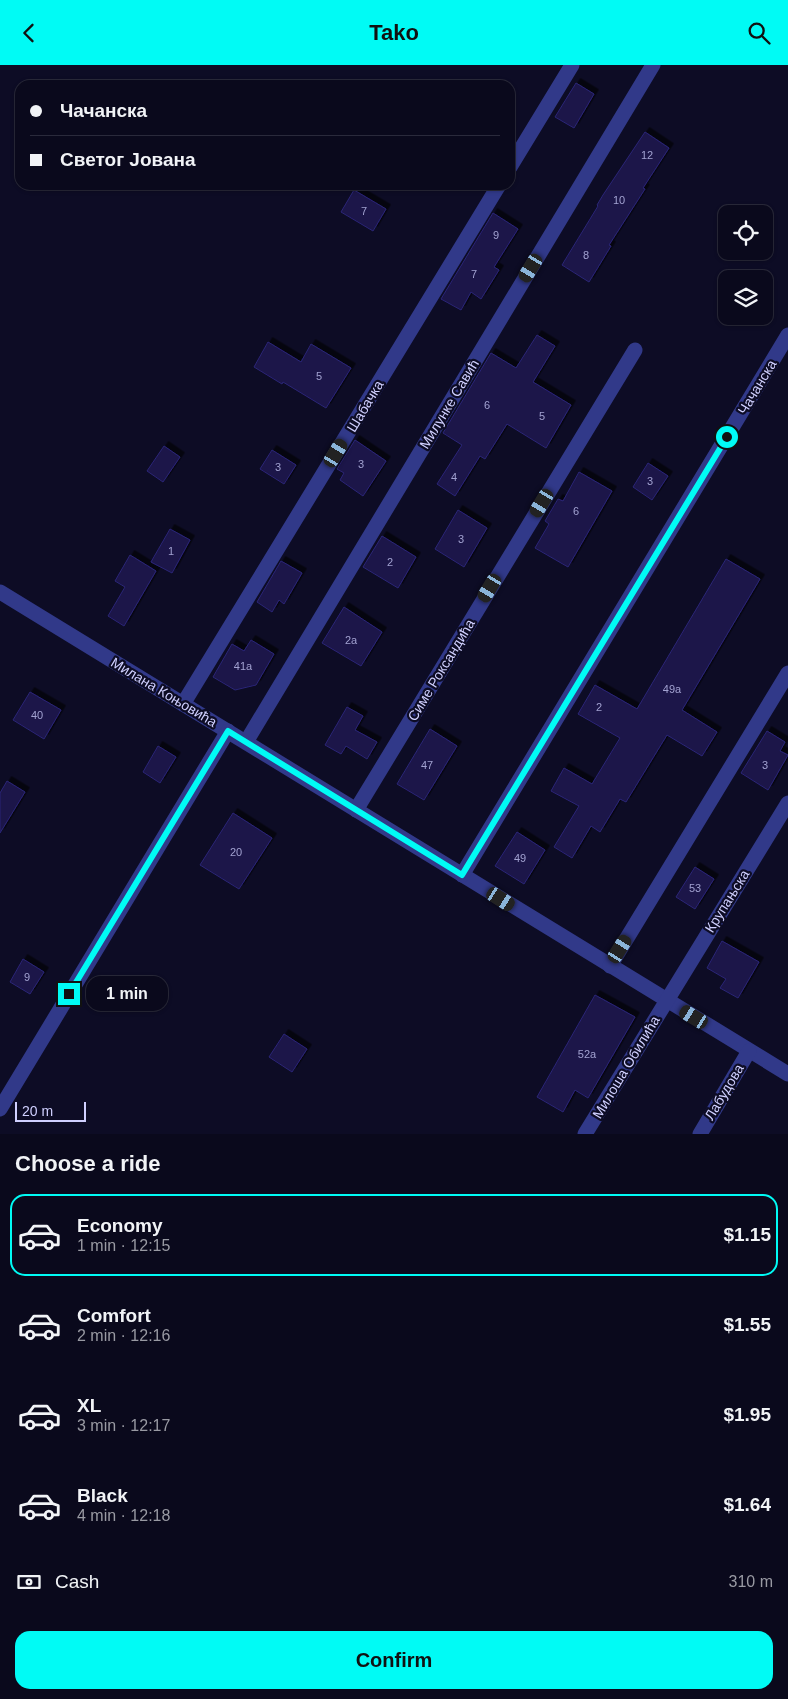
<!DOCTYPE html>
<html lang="en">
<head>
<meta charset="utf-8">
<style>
	body { margin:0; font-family:Helvetica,sans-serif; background:#131225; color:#f1f3f6; height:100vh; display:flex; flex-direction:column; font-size:19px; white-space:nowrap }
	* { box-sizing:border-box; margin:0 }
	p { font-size:16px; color:#999aa3 }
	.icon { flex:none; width:28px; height:28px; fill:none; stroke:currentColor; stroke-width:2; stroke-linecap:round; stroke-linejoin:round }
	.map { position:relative; height:1069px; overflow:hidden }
	.side { display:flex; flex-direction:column; background:#0a091c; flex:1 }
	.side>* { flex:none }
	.banner { position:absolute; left:15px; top:15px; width:500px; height:110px; border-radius:15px; box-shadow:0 1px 4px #0004,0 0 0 1px #2a2a3b; display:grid; align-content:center; height:110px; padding:0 15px; background:#0a091c }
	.buttons { position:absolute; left:718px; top:140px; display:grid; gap:10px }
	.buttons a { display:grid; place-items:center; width:55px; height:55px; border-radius:10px; background:#0a091c; box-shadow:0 1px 4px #0004,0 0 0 1px #2a2a3b; font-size:25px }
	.scale { position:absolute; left:15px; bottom:12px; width:71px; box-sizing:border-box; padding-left:5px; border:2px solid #d0d0ff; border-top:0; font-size:14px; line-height:18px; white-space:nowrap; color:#d0d0ff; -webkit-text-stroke:4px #0d0c25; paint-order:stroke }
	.end { position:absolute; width:22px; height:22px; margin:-11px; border:6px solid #00fbf5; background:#111; box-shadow:0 0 0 2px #111 }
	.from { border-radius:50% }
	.bubble { position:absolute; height:35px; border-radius:15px; background:#0a091c; box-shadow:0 1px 4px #0004,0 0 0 1px #2a2a3b; font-size:16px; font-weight:700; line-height:35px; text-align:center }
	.car { position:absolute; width:15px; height:30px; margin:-15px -8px; border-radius:6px; box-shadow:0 0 4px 1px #0007; background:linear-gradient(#222 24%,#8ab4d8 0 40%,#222 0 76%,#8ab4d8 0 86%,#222 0) }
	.banner b { display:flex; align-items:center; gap:18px; height:48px; font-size:19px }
	.banner b+b { border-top:1px solid #2a2a3b }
	.banner i { width:12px; height:12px; background:#f1f3f6 }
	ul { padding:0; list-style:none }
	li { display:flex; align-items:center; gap:15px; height:82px; margin:0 10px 8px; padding:0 5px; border:2px solid transparent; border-radius:15px }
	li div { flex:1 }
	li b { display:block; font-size:19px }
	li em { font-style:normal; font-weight:700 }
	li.active { border-color:#00fbf5 }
	li>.icon { width:45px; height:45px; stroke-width:1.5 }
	h2 { padding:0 15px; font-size:22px; line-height:60px }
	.pay { display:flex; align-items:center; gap:12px; height:55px; padding:0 15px; font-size:19px }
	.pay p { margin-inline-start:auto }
	.action { display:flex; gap:10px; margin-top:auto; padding:10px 15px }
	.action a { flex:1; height:58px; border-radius:15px; background:#00fbf5; color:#111; font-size:20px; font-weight:700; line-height:58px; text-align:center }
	header { display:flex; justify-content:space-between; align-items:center; height:65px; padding:0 15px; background:#00fbf5; color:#111; font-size:22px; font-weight:700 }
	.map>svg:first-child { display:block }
</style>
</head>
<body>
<header><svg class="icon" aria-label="back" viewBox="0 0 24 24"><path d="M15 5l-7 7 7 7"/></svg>Tako<svg class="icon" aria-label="search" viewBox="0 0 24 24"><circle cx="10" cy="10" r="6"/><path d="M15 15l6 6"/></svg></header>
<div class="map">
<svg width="788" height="1069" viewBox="0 0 788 1069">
	<defs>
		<filter id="shadow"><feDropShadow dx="4.5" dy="-4.5" stdDeviation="0" flood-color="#0009"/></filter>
	</defs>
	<rect width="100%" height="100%" fill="#0d0c25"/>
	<g fill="#1a1648" stroke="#2b2577" filter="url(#shadow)">
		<polygon points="576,18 594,29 574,63 555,52"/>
		<polygon points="645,67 669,83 643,123 645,124 609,180 611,181 589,217 562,200 598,141 597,140 603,130"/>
		<polygon points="354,125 386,144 373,166 341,147"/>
		<polygon points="493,148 518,164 494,202 499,205 481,234 471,227 461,245 441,234"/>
		<polygon points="537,270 555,281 533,317 571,340 546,383 507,359 485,394 480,391 455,431 437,419 462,380 443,368 491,288 516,303"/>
		<polygon points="268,277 301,297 311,279 351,303 326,343 283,317 282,319 254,302"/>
		<polygon points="355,375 386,396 363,431 340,415 344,408 337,404"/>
		<polygon points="164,381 180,392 163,417 147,406"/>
		<polygon points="272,385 296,400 284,419 260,404"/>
		<polygon points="648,398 668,411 652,435 633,422"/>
		<polygon points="579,407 612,426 568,502 535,483 549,459 545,456 558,434 563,436"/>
		<polygon points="458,445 487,463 464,502 435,484"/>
		<polygon points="170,464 190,475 172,508 151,497"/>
		<polygon points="382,471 416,492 398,523 363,502"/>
		<polygon points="130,490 156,506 124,561 108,551 125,522 115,516"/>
		<polygon points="726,494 760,514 682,645 717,667 702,691 667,670 626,737 620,734 600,767 591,761 572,793 554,782 579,741 551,726 564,703 592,719 620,673 578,649 595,620 637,644"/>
		<polygon points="281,496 302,508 284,539 279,535 272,547 257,537"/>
		<polygon points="344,542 382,567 361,601 322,578"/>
		<polygon points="251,575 274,589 256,620 235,625 213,612 232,579 244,586"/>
		<polygon points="30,627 61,645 44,674 13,655"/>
		<polygon points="347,642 363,651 355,665 377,677 367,694 346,681 341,689 325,680"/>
		<polygon points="430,664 457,681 424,735 397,719"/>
		<polygon points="767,666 785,677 780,686 788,690 768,725 741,708"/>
		<polygon points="158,681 176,692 160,718 143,707"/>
		<polygon points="7,716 25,727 0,768 0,728"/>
		<polygon points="233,748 272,773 239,824 200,800"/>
		<polygon points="517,767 545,785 524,819 495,801"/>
		<polygon points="695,802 714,814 695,844 676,832"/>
		<polygon points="722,876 759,897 738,933 720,923 726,914 707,903"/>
		<polygon points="23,894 44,907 30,929 10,917"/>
		<polygon points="595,930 635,952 588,1033 575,1025 563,1047 537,1032"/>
		<polygon points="284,969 307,984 292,1007 269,992"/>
	</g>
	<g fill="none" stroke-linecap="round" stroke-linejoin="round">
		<g stroke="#313989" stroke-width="15">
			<polyline points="510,102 572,0"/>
			<polyline points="0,527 788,1009"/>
			<polyline points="183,639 499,120"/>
			<polyline points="246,677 653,0"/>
			<polyline points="356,745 635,285"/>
			<polyline points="462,810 788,270"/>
			<polyline points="610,901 788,608"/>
			<polyline points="0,1044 228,666"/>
			<polyline points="585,1069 788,738"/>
			<polyline points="700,1069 749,986"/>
		</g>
	</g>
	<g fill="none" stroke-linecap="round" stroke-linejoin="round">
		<polyline stroke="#00fbf5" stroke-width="6" points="69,929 228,666 462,810 727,372"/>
	</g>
	<g text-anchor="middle" stroke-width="4.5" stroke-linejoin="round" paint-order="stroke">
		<g font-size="11" fill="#a2a2d1">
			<text x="647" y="94">12</text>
			<text x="619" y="139">10</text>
			<text x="364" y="150">7</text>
			<text x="496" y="174">9</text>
			<text x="586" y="194">8</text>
			<text x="474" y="213">7</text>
			<text x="319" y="315">5</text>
			<text x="487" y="344">6</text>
			<text x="542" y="355">5</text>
			<text x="361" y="403">3</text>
			<text x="278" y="406">3</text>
			<text x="454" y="416">4</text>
			<text x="650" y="420">3</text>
			<text x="576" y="450">6</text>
			<text x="461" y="478">3</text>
			<text x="171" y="490">1</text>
			<text x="390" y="501">2</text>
			<text x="351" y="579">2a</text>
			<text x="243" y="605">41a</text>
			<text x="672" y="628">49a</text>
			<text x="599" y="646">2</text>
			<text x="37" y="654">40</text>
			<text x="427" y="704">47</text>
			<text x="765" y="704">3</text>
			<text x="236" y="791">20</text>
			<text x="520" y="797">49</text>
			<text x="695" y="827">53</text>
			<text x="27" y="916">9</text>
			<text x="587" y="993">52a</text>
		</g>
		<g font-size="14" fill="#d0d0ff" stroke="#0d0c25">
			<text transform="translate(757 322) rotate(-59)" y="5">Чачанска</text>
			<text transform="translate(449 339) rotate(-59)" y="5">Милунке Савић</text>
			<text transform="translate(365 341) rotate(-59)" y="5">Шабачка</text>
			<text transform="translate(441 605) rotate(-59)" y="5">Симе Роксандића</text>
			<text transform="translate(164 627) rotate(31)" y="5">Милана Коњовића</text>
			<text transform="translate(727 836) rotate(-58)" y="5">Крупањска</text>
			<text transform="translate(626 1002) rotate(-59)" y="5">Милоша Обилића</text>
			<text transform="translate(724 1027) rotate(-59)" y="5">Лабудова</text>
		</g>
	</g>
</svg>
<div class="buttons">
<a><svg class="icon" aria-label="locate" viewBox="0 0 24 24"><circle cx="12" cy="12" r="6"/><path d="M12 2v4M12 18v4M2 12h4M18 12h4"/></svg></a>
<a><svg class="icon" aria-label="layers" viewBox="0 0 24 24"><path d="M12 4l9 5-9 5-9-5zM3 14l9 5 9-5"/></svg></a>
</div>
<div class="scale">20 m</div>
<i class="end from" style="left:727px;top:372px"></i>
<i class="end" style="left:69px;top:929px"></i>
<div class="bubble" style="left:86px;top:911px;width:82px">1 min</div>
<i class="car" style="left:531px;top:203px;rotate:211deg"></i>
<i class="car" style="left:336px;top:388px;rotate:31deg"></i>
<i class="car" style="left:542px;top:438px;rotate:211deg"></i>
<i class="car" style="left:490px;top:523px;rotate:211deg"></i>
<i class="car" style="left:501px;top:834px;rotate:122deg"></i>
<i class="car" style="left:620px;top:884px;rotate:32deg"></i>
<i class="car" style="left:694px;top:952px;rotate:301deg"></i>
<div class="banner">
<b><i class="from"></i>Чачанска</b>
<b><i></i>Светог Јована</b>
</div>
</div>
<section class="side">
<h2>Choose a ride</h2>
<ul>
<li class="active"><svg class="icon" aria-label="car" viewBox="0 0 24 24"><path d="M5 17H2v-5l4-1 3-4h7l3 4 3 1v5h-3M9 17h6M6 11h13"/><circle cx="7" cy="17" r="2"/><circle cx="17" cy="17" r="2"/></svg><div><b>Economy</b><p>1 min · 12:15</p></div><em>$1.15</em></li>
<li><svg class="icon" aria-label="car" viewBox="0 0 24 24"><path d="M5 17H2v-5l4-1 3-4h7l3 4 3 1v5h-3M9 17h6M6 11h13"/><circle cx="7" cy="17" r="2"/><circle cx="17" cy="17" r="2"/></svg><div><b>Comfort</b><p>2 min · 12:16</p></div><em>$1.55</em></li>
<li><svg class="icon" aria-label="car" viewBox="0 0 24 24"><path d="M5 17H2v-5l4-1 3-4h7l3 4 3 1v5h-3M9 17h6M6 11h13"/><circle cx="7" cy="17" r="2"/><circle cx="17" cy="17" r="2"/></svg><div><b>XL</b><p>3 min · 12:17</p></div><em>$1.95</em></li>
<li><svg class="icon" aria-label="car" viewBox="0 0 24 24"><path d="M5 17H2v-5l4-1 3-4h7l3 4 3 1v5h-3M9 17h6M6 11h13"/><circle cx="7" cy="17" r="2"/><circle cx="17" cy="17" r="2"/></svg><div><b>Black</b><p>4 min · 12:18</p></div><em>$1.64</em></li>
</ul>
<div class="pay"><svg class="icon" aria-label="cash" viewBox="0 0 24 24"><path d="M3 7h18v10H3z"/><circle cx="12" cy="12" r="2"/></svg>Cash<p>310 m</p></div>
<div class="action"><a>Confirm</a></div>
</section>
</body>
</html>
